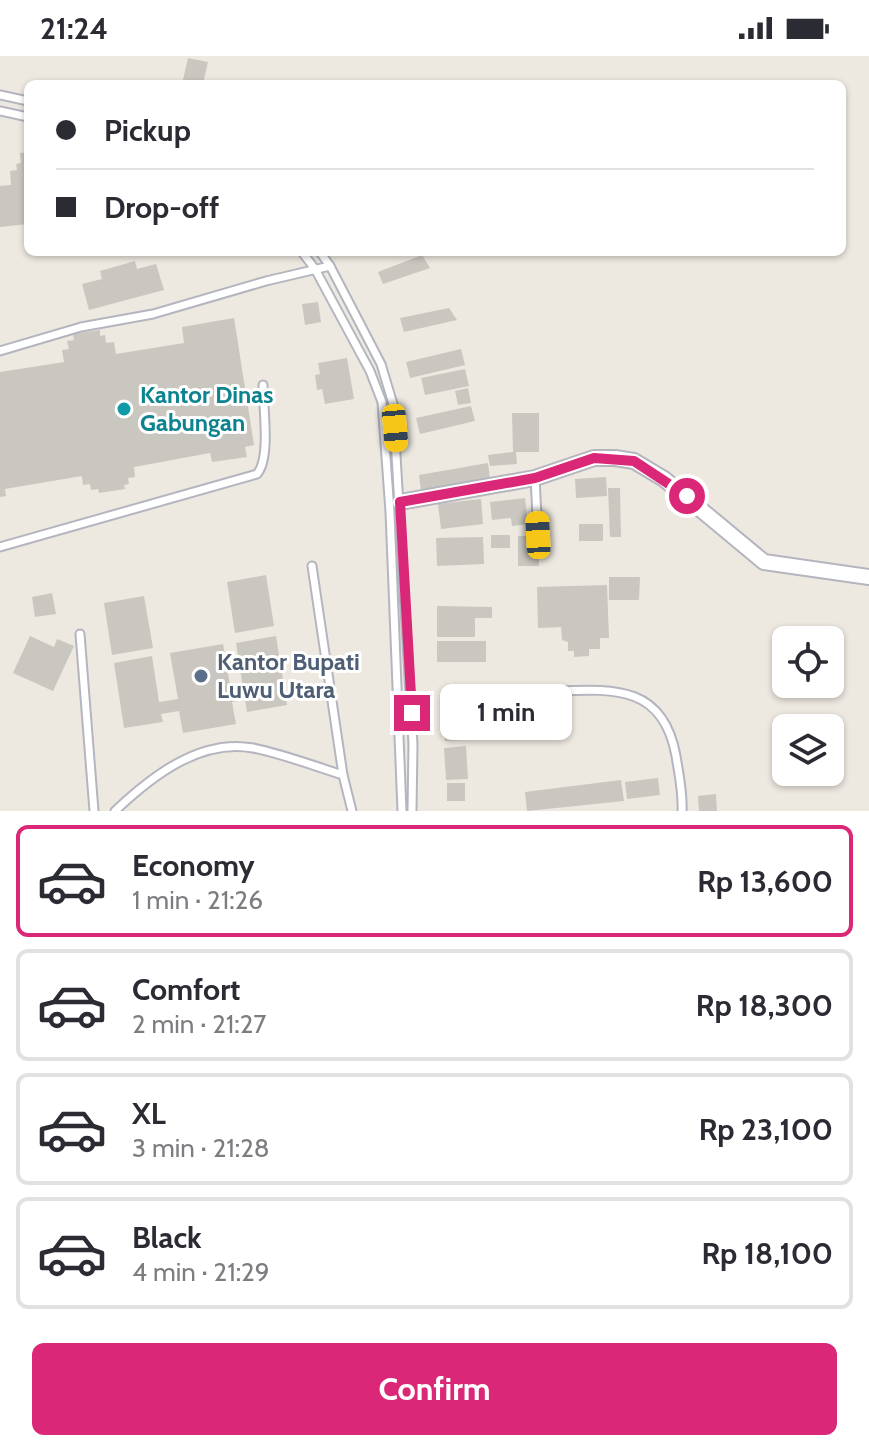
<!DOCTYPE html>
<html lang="en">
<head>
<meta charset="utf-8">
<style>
	body { margin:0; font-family:Cabin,sans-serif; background:#f2f2f3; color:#2b2b33; height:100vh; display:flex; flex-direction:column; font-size:30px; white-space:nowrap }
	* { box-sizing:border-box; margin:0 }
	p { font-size:26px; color:#7c7c81 }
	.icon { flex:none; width:44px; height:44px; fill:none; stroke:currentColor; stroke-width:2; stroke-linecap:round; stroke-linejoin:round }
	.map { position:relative; height:755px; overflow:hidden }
	.drawer { display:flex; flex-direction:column; background:#fff; flex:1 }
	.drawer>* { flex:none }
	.top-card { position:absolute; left:24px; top:24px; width:822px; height:176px; border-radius:12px; box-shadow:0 2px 6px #0004; display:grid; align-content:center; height:176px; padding:0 32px; background:#fff }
	.fabs { position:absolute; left:772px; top:570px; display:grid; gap:16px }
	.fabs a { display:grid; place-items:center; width:72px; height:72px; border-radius:12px; background:#fff; box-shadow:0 2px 6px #0004; font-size:40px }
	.end { position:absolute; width:36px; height:36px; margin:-18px; border:10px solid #db2777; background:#fff; box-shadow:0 0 0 4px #fff }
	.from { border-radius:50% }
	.bubble { position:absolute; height:56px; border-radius:12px; background:#fff; box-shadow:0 2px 6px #0004; font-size:26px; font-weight:700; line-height:56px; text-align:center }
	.car { position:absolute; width:24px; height:48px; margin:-24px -12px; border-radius:10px; box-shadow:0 0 6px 2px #0007; background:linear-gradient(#f5c518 24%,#345 0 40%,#f5c518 0 76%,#345 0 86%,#f5c518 0) }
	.top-card b { display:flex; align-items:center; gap:28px; height:76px; font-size:30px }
	.top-card b+b { border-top:2px solid #e1e1e2 }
	.top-card i { width:20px; height:20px; background:#2b2b33 }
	ul { padding:14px 0 0; list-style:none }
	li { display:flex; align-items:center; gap:24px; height:112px; margin:0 16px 12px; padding:0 16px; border:4px solid #e1e1e2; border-radius:12px }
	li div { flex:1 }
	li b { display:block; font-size:30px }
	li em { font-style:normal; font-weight:700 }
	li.active { border-color:#db2777 }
	li>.icon { width:72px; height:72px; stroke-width:1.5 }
	.button { display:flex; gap:16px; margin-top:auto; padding:16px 32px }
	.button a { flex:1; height:92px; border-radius:12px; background:#db2777; color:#fff; font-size:32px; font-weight:700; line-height:92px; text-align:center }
	.status { display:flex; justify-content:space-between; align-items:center; height:56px; padding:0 40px; background:#fff; direction:ltr }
	.status svg { height:22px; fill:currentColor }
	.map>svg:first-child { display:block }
</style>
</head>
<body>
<div class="status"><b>21:24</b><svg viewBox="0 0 49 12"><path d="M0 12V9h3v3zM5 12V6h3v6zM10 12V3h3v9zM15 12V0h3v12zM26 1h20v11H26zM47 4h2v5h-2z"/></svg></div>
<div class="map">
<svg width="869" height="755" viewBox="0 0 869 755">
	<rect width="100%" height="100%" fill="#ede9e1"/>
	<g fill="#c9c7bf">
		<polygon points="188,2 208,6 203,28 182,28"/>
		<polygon points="28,96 28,168 0,171 0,130 11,129 10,115 17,114 16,108 21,107 20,97"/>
		<polygon points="422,199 430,212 383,228 378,216"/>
		<polygon points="135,205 137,213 156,208 164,234 89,254 82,228 102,223 100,215"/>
		<polygon points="318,246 321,266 305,269 302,248"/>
		<polygon points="449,252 457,264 404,276 400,262"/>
		<polygon points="234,262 254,389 245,391 247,401 212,406 210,397 134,411 135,421 128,422 129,428 124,429 125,433 99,437 98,433 91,434 90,428 83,429 82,420 5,433 6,440 0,441 0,316 64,306 62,294 69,293 67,285 74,284 73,278 100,274 100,280 105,279 106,287 114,286 116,298 184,287 182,271"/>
		<polygon points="461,293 465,309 410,322 406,306"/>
		<polygon points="347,302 354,343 325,348 322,333 317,334 315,319 320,318 318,307"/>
		<polygon points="465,313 469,330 425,339 421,322"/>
		<polygon points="468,332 471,347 458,349 455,335"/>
		<polygon points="471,350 475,365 420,378 416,362"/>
		<polygon points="512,357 539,357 539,396 516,396 517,408 490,410 488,399 513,396"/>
		<polygon points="488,407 490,423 421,434 419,419"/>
		<polygon points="606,421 607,440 576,442 575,423"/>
		<polygon points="608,432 620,432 621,481 610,481"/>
		<polygon points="525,442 528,468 512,470 511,462 492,464 490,446"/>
		<polygon points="481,443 483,468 441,473 438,448"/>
		<rect x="579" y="468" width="24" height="17"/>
		<rect x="491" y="479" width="19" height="13"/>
		<rect x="518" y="480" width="21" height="30"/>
		<polygon points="483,481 484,508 437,510 436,482"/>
		<polygon points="266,519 274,570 235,577 227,526"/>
		<polygon points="609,521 640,521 639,544 609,544"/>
		<polygon points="607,529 609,582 600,582 600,593 589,593 589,600 574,601 574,595 568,595 568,586 562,584 561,571 538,572 537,531"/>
		<polygon points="52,537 56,558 35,561 32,541"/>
		<polygon points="144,540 153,592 112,599 104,547"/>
		<polygon points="437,550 492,551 492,562 475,562 475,581 437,581"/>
		<polygon points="30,580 54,591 57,583 74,590 53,635 13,617"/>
		<polygon points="276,580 287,649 247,656 245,644 232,646 236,668 183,677 179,655 161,658 163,666 124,672 114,607 152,600 159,646 178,643 170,597 223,588 231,635 243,632 236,587"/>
		<rect x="437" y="585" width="49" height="21"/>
		<polygon points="464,649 466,684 445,685 443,651"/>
		<polygon points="466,690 468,723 446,724 444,692"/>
		<polygon points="658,722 660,739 627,743 625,726"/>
		<polygon points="621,724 624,745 527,755 525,736"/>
		<rect x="447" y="727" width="18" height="18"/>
		<polygon points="716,738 717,755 699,755 698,740"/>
	</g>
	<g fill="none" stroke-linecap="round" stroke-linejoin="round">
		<g stroke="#b4b5bf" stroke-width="11">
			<g id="lane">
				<polyline points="0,39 28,45"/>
				<polyline points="0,55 28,61"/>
				<polyline points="302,196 315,213 370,315 382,346 390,456 402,755"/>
				<polyline points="320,196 330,210 381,308 393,348 413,688 412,755"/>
				<polyline points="0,295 81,271 153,258 266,225 330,210"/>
				<polyline points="535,422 538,479"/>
				<path d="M 0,491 L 257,418 C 271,402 263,351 263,329"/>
				<polyline points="312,510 343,719 352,755"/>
				<polyline points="80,578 94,755"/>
				<path d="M 454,638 C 487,637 520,636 553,635 C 612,633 663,628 676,700 C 679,719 683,736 682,755"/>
				<path d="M 115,755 C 151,721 200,682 253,692 C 283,698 314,710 343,719"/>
			</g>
		</g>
		<g stroke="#b4b5bf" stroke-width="18">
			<polyline id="street" points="400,446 535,422 594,402 615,402 634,405 664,423 764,506 869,521"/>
		</g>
		<use href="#lane" stroke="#fff" stroke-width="7"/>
		<use href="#street" stroke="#fff" stroke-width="14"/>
	</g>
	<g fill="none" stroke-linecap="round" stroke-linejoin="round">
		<polyline stroke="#db2777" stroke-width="10" points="412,657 400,446 535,422 594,402 634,405 687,440"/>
	</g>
	<circle fill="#0f9aa8" stroke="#fff" stroke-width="3" cx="124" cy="353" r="8"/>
	<circle fill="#5c6f8a" stroke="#fff" stroke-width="3" cx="201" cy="620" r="8"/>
	<g text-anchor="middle" stroke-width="6" stroke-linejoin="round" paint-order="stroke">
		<g font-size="24" font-weight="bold" fill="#0d838f" stroke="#fff" text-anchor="start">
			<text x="140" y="347">Kantor Dinas<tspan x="140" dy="28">Gabungan</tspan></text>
		</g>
		<g font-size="24" font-weight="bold" fill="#4e5e75" stroke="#fff" text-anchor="start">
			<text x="217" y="614">Kantor Bupati<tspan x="217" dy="28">Luwu Utara</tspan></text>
		</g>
	</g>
</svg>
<div class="fabs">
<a><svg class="icon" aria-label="locate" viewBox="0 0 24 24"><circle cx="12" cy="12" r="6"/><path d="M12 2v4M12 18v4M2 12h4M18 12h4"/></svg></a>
<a><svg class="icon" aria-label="layers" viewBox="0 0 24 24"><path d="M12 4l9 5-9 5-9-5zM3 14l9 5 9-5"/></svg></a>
</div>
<i class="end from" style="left:687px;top:440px"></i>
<i class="end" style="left:412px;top:657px"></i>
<div class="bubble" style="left:440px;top:628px;width:132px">1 min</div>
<i class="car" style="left:395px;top:372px;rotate:175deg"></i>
<i class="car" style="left:538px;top:479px;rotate:357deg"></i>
<div class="top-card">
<b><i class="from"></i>Pickup</b>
<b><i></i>Drop-off</b>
</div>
</div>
<section class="drawer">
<ul>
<li class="active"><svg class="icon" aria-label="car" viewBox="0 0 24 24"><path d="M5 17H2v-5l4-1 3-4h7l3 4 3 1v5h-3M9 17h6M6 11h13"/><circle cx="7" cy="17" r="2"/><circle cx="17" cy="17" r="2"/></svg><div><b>Economy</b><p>1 min · 21:26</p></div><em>Rp 13,600</em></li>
<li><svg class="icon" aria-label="car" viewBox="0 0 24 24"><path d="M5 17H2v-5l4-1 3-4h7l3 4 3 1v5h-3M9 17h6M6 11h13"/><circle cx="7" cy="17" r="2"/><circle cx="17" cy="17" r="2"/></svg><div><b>Comfort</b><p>2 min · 21:27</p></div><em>Rp 18,300</em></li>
<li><svg class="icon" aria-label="car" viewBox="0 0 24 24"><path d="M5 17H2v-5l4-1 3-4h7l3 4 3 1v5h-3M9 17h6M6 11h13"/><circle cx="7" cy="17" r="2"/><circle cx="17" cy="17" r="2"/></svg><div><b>XL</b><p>3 min · 21:28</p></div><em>Rp 23,100</em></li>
<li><svg class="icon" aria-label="car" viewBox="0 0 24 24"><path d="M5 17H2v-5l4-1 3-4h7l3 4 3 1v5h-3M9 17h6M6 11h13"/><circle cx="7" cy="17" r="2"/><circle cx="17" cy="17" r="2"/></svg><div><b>Black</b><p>4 min · 21:29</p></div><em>Rp 18,100</em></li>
</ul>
<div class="button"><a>Confirm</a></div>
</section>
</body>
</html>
